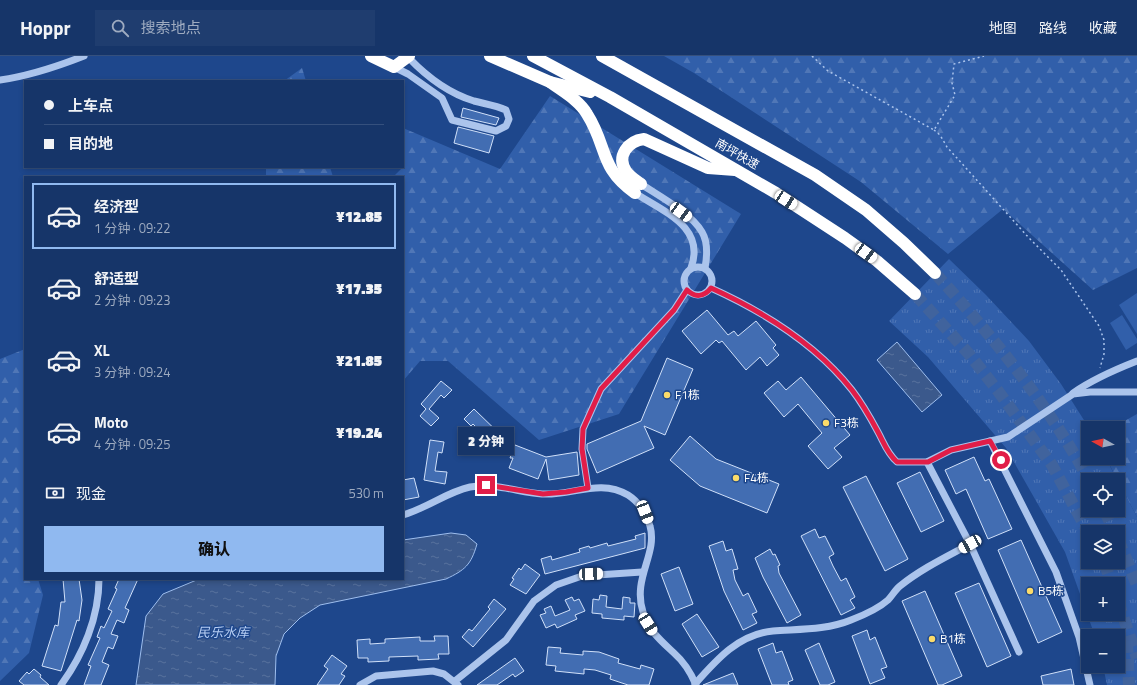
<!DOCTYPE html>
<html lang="zh">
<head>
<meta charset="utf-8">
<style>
	body { margin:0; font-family:"Titillium Web","Noto Sans SC",sans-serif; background:#1f3d6f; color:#f1f3f6; height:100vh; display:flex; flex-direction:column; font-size:15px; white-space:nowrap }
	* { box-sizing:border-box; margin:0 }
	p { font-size:13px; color:#9eabc0 }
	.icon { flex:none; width:22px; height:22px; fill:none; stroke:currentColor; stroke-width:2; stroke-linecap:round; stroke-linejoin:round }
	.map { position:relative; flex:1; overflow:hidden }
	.details { position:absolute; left:24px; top:120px; width:380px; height:404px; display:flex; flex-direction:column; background:#163569; border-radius:0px; box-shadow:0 2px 6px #0003,0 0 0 1px #35507d }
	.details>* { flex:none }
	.banner { position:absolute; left:24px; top:24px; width:380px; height:88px; border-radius:0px; box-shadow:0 2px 6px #0003,0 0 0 1px #35507d; display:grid; align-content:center; height:88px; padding:0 20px; background:#163569 }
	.needle { width:26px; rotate:278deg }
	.buttons { position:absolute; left:1081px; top:365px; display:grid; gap:8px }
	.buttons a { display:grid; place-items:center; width:44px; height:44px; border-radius:0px; background:#163569; box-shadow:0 2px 6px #0003,0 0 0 1px #35507d; font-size:20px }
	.end { position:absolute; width:18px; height:18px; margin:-9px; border:5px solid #e11d48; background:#fff; box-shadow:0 0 0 2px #fff }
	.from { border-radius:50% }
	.bubble { position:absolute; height:28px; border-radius:0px; background:#163569; box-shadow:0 2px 6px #0003,0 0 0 1px #35507d; font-size:13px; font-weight:800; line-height:28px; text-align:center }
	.car { position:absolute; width:12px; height:24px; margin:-12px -6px; border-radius:5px; box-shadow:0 0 3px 1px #0007; background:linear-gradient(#fff 24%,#345 0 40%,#fff 0 76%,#345 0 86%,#fff 0) }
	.banner b { display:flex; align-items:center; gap:14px; height:38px; font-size:15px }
	.banner b+b { border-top:1px solid #35507d }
	.banner i { width:10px; height:10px; background:#f1f3f6 }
	ul { padding:7px 0 0; list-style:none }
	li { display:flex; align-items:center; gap:12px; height:66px; margin:0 8px 6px; padding:0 12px; border:2px solid transparent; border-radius:0px }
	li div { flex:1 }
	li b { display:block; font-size:15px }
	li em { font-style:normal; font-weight:800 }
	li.on { border-color:#90b9f0 }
	li>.icon { width:36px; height:36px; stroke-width:1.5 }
	.pay { display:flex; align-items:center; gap:10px; height:44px; padding:0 20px; font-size:15px }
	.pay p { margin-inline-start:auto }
	.button { display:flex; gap:8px; margin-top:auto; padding:8px 20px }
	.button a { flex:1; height:46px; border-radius:0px; background:#90b9f0; color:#111; font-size:16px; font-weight:800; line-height:46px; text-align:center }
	header { display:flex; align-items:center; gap:24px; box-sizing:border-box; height:56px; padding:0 20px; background:#163569; border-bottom:1px solid #35507d }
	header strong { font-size:19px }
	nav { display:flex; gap:22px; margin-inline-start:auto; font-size:14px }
	.search { width:280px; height:36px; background:#1f3d6f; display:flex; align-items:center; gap:10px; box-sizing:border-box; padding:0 14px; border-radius:0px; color:#9eabc0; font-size:15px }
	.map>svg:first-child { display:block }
</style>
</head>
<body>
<header>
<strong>Hoppr</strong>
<div class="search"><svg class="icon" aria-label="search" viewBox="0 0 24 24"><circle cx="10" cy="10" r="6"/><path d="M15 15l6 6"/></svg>搜索地点</div>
<nav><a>地图</a><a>路线</a><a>收藏</a></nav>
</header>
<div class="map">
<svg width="1137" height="629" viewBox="0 0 1137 629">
	<defs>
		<pattern id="grass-tufts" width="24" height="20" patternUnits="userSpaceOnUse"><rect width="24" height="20" fill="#315faa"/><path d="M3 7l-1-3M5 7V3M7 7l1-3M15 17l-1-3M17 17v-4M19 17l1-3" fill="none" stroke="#5077b7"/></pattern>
		<pattern id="forest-firs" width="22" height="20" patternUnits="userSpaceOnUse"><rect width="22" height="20" fill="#315faa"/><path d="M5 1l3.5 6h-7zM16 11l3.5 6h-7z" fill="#5077b7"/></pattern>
		<pattern id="water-ripples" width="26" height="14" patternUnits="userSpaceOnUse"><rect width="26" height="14" fill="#3b598c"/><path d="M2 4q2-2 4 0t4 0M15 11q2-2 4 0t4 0" fill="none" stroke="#58729d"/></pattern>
	</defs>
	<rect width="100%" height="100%" fill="#1e478c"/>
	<path fill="url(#grass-tufts)" fill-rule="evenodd" d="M 949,203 L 986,239 L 1029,285 L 1061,328 L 1089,372 L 1088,402 L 1106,402 L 1117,424 L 1088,424 L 1088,454 L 1118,454 L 1118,425 L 1137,461 L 1137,629 L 1107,629 L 1103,610 L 1118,610 L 1118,580 L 1095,580 L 1065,496 L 1006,392 L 928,301 L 889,265 ZM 1088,476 L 1118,476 L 1118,506 L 1088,506 ZM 1088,528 L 1118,528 L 1118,558 L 1088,558 Z"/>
	<g fill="url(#forest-firs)">
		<polygon points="664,0 1137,0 1137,212 1093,234 1003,153 948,198 861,126 694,17"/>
		<polygon points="302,12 306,25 284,25"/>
		<polygon points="550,40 741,158 619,358 539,384 448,305 420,305 403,325 403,121 393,121 403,111 403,72 500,113"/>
		<polygon points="266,111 330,111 333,121 266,121"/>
		<polygon points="25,293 25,523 38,523 43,539 29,597 0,625 0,303"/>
		<polygon points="1137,358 1137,461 1106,402 1118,402 1118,372 1112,372"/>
	</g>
	<g fill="#315faa">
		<polygon points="1137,237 1137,278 1119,249"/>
		<polygon points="1122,259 1137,283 1137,287 1126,294 1110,267"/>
	</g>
	<g fill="url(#water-ripples)" stroke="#9ebeee">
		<polygon points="897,286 942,339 922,356 877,304"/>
		<path d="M 451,477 L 466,479 L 477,488 C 471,509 465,514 446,523 L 320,549 L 300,562 L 284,578 L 276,600 L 275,629 L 136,629 L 146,560 L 163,538 L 199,523 L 403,523 L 403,484 Z"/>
	</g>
	<g fill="#426db2" stroke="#d0e0f9">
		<polygon points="463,52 499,62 496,69 461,61"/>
		<polygon points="458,71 494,80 489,97 454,87"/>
		<polygon points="707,254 728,279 734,275 738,280 756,265 776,289 773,292 779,299 767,310 760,301 746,314 722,285 719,287 716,284 701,298 682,275"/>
		<polygon points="667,302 693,313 665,379 644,370 654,392 597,417 587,393 587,388 641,365"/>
		<polygon points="801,321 850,379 834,392 842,401 828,413 808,390 822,377 798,348 784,361 764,337 778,325 786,334"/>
		<polygon points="441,325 452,334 444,342 441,339 429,353 439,362 431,370 420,360 426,353 421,348"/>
		<polygon points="474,353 508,386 498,396 491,390 493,388 473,368 471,370 464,363"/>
		<polygon points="690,380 716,403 779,428 767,457 700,430 670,404"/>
		<polygon points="430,384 444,386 442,397 438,396 435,415 447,416 445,428 424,424"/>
		<polygon points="515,389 546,401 577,396 579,419 549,424 546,403 538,423 509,412 513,402 510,402"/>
		<polygon points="974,401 985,425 989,423 1012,473 988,483 966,433 956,438 945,414"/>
		<polygon points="920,416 944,465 921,476 897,427"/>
		<polygon points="866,420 908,503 885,515 843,431"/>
		<polygon points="414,422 419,441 403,444 403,424"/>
		<polygon points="815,473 819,482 825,480 834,498 829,501 833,510 841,525 846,522 855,541 850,544 855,552 841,559 801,480"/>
		<polygon points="645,477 645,492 545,518 541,503 551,500 552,504 580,496 579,493 589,490 590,492 607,487 608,490 636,483 635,480"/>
		<polygon points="1021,484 1062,576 1038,587 998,494"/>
		<polygon points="723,485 726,495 732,493 738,513 733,514 735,524 743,540 748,537 757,556 752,558 757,567 743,574 724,535 709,490"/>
		<polygon points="770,493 773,499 775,498 780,509 778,510 779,517 801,559 787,567 763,521 755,502"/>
		<polygon points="525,508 540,519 526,538 510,529 514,523 512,522 519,512 521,514"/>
		<polygon points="679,511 693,548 675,555 661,518"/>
		<polygon points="63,523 79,523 82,544 79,565 77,564 61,615 42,610 55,569 58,570 61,546 65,546"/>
		<polygon points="119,523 138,523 125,552 129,554 124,567 117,564 111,578 118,580 113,593 108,591 102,606 109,609 101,629 84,629 91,610 88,609 100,582 97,581 101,570 104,572 112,555 108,553 117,533 115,532"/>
		<polygon points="979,527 1011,600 987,611 955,537"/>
		<polygon points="925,535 962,620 942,629 938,629 902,545"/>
		<polygon points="600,539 607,540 606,551 622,553 623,541 630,542 630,547 635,547 634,561 624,560 624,564 602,562 602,558 592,557 593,543 599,544"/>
		<polygon points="572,541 574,545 579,543 585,555 575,559 577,563 557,572 555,568 546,572 540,559 546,557 544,553 551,550 555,560 570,554 565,544"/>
		<polygon points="494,543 506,553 473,591 462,581 469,573 472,575 490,553 488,551"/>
		<polygon points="697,558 719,591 702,601 682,568"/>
		<polygon points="867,574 870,584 875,581 887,611 881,613 885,622 870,628 852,580"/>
		<polygon points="434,580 448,580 449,598 438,598 439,603 418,604 418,600 389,601 389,605 368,606 368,602 358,602 357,584 370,583 370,588 385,587 385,583 420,581 420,585 435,585"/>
		<polygon points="773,587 776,597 782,595 793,624 788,626 789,629 772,629 758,593"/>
		<polygon points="819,587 835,626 828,629 820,629 805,594"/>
		<polygon points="548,591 561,592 560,597 583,599 583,595 599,596 619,603 618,607 640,613 641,609 654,613 649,629 628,629 610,623 611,619 595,614 584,613 584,618 555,615 556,610 546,609"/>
		<polygon points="332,599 347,610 341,618 345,620 339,629 317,629 328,613 324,610"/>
		<polygon points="515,602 524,615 515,621 513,618 497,629 477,629"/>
		<polygon points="34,613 41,619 40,621 49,629 24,629 19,625 27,616 29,618"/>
		<polygon points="1071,613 1074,629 1043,629 1041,620"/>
		<polygon points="733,617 738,629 703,629"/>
	</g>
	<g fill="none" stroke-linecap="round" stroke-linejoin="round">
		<g stroke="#40639d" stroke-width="12" stroke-dasharray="12 6" stroke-linecap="butt">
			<path d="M 935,217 C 993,281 1048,348 1089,424"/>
			<polyline points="915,238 969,298 998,335 1052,409 1088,476"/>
			<polyline points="1104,454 1115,476"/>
			<polyline points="1118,483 1137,529"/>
			<polyline points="1104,506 1112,528"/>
			<polyline points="1118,545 1137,602"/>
			<polyline points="1127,585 1129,629"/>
		</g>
		<g stroke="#abc4ec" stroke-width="1.5" stroke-dasharray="2 3" stroke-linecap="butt">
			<polyline points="812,0 828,15 934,74 955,39 952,27 954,8 984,0"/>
			<polyline points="934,74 940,79 947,91 1029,182 1061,214 1099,270 1104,284 1104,298 1100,312"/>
		</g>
		<g stroke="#abc4ec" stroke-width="7">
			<path d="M 394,11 L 408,18 L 442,42 L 452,64 L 496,75 L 506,70 L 509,63 L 506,54 C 495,49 485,48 474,45 C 448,37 426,20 408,1"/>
			<path d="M 0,24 C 29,20 56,11 84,0"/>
			<path d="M 641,128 C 659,140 691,157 702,176 C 708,186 707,201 705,212"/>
			<path d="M 635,137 C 664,156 706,171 691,212"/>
			<circle cx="698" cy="225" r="14"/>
			<path d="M 711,232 C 764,256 816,288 852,334 C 862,347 870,361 878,376 C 884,387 887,397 897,406 L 927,406 L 951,394 L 1008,381 L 1073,338 L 1090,336 L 1137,336"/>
			<path d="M 1073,337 C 1093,323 1114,314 1137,305"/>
			<polyline points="990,385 1056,516 1079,581 1090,629"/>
			<polyline points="927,406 970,488 1019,596"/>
			<polyline points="588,432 582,393 583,373 601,333 674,254 687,234"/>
			<path d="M 403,459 C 427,452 447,436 470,431 C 495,427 518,436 542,438 C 572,440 600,422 628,439 C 639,446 647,458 650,470 C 658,498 632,522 643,556 C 649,575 660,584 674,597 C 683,605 691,617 696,629"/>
			<polyline points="455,625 506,584 534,545 556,529 582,520 642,516"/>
			<path d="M 695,628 C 717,603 739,578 773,575 C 799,573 827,574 851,564 C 864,559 878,553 888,544 C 892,540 895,534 900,530 C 921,513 946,501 970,488"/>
			<path d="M 61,629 C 83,599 99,561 99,523"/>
			<polyline points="360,629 376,620 433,615 444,618 458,629"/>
		</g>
		<g stroke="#fff" stroke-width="12">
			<polyline points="371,0 394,11 409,0"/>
			<polyline points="490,0 550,26 590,36"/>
			<polyline points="533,0 610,41 776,137 845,182 877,205 915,238"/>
			<polyline points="602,0 815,119 866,154 904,187 935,217"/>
			<path d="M 550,26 C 562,35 579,44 587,58 C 608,91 599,112 635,137"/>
			<path d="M 641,128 C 636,124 630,121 626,115 C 616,100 628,85 644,83 L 708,112 L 735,114"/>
		</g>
	</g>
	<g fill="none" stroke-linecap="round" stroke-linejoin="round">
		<path stroke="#e11d48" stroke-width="5" d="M 486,429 L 543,438 L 566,436 L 588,432 L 582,393 L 583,373 L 601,333 L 674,254 L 687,234 C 695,242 704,241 711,232 C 764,256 816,288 852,334 C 862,347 870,361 878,376 C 884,387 887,397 897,406 L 928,406 L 951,394 L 990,385 L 1001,404"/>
	</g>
	<g fill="#fbdb6a" stroke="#1e478c" stroke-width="1.5">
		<circle cx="667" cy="339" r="4"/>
		<circle cx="826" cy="367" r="4"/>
		<circle cx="736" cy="422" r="4"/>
		<circle cx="1030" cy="535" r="4"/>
		<circle cx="932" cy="583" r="4"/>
	</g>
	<g text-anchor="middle" stroke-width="3" stroke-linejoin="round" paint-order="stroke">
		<g font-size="12" fill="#fff" stroke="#1e478c">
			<text transform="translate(737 98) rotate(30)" y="4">南坪快速</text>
		</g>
		<g font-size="12" fill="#fff" stroke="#1e478c" text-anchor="start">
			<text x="675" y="343">F1栋</text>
			<text x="834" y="371">F3栋</text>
			<text x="744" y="426">F4栋</text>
			<text x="1038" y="539">B5栋</text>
			<text x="940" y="587">B1栋</text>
		</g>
		<g font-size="13" font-style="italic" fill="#b7cef3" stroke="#1e478c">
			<text x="223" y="581">民乐水库</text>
		</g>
	</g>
</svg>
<div class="buttons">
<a><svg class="needle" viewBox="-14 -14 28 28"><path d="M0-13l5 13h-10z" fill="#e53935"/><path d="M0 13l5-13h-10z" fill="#9eabc0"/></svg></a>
<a><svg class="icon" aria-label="locate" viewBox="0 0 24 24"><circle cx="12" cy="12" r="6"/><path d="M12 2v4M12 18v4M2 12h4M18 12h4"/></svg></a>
<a><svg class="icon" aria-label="layers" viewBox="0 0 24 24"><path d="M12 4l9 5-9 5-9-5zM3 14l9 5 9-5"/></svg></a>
<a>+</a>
<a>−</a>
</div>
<i class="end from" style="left:1001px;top:404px"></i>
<i class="end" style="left:486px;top:429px"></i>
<div class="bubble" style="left:458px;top:371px;width:56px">2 分钟</div>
<i class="car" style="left:786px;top:144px;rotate:123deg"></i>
<i class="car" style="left:681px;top:156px;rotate:126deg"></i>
<i class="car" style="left:866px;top:197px;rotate:126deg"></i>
<i class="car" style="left:645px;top:456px;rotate:159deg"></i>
<i class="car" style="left:970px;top:488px;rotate:241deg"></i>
<i class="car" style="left:591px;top:518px;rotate:88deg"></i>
<i class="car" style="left:648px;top:568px;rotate:148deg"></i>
<div class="banner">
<b><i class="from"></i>上车点</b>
<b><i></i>目的地</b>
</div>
<section class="details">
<ul>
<li class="on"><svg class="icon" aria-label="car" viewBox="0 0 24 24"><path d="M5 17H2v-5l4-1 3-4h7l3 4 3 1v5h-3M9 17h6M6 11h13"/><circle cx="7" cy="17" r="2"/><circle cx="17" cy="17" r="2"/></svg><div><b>经济型</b><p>1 分钟 · 09:22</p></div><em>¥12.85</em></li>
<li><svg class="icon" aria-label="car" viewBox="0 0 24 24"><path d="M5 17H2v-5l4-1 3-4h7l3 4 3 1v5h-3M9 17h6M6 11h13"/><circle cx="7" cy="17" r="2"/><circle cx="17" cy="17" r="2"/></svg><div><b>舒适型</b><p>2 分钟 · 09:23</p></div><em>¥17.35</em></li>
<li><svg class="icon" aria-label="car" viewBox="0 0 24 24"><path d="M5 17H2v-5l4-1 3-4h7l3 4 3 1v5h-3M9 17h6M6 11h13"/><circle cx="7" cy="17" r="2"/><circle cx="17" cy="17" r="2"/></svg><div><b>XL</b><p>3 分钟 · 09:24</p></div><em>¥21.85</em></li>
<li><svg class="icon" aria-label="car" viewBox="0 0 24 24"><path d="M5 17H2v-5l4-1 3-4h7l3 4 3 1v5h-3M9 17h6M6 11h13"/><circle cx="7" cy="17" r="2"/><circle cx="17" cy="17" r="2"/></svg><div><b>Moto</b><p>4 分钟 · 09:25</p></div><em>¥19.24</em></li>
</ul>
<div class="pay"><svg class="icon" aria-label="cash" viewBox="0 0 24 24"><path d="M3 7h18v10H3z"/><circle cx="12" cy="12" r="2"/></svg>现金<p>530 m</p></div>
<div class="button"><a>确认</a></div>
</section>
</div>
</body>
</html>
